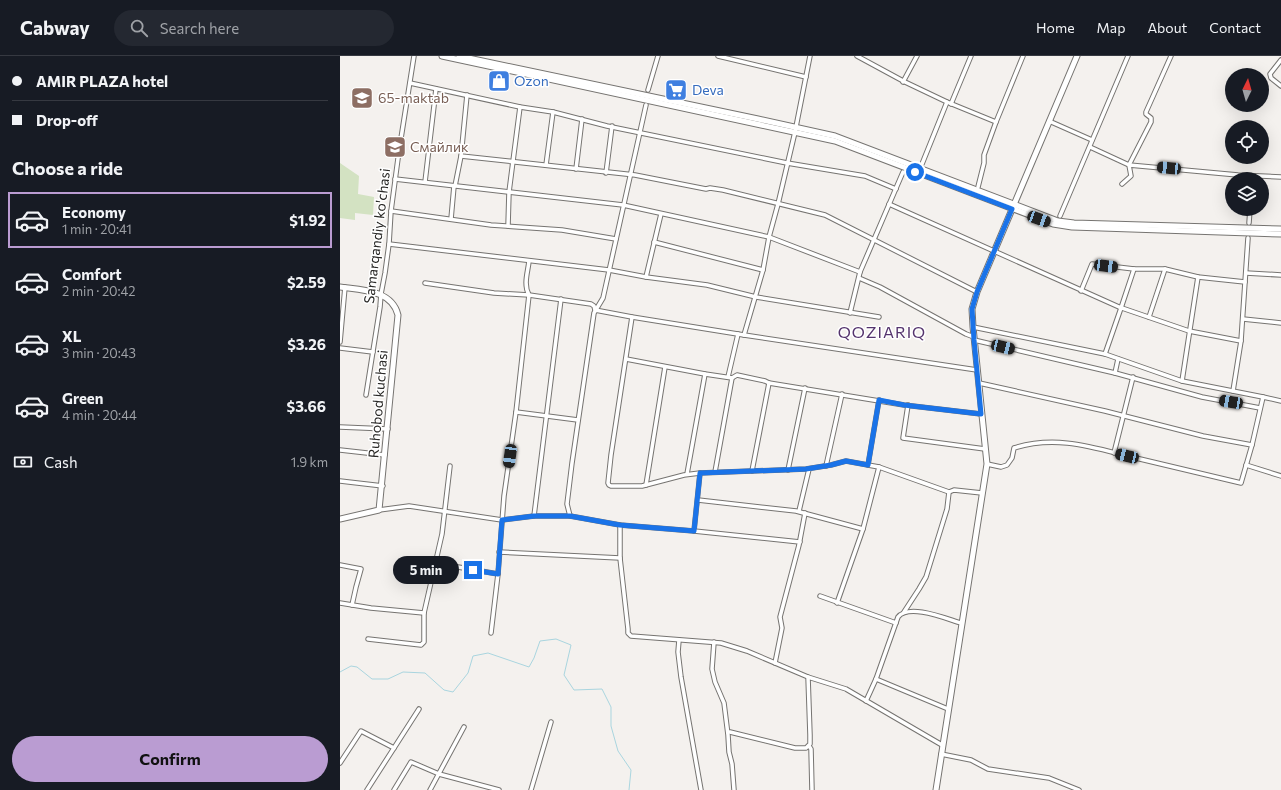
<!DOCTYPE html>
<html lang="en">
<head>
<meta charset="utf-8">
<style>
	body { margin:0; font-family:Commissioner,sans-serif; background:#242831; color:#f1f3f6; height:100vh; display:flex; flex-direction:column; font-size:15px; white-space:nowrap }
	* { box-sizing:border-box; margin:0 }
	p { font-size:13px; color:#9ea1a6 }
	.icon { flex:none; width:22px; height:22px; fill:none; stroke:currentColor; stroke-width:2; stroke-linecap:round; stroke-linejoin:round }
	.map { position:relative; flex:1; overflow:hidden }
	.drawer { display:flex; flex-direction:column; background:#171b24; width:340px }
	.drawer>* { flex:none }
	.hud { display:grid; align-content:center; height:88px; padding:0 12px; background:#171b24 }
	.needle { width:26px; rotate:5deg }
	.tools { position:absolute; left:885px; top:12px; display:grid; gap:8px }
	.tools a { display:grid; place-items:center; width:44px; height:44px; border-radius:50%; background:#171b24; box-shadow:0 4px 16px #0002; font-size:20px }
	.end { position:absolute; width:18px; height:18px; margin:-9px; border:5px solid #1a73e8; background:#fff; box-shadow:0 0 0 2px #fff }
	.from { border-radius:50% }
	.bubble { position:absolute; height:28px; border-radius:14px; background:#171b24; box-shadow:0 4px 16px #0002; font-size:13px; font-weight:700; line-height:28px; text-align:center }
	.car { position:absolute; width:12px; height:24px; margin:-12px -6px; border-radius:5px; box-shadow:0 0 3px 1px #0007; background:linear-gradient(#222 24%,#8ab4d8 0 40%,#222 0 76%,#8ab4d8 0 86%,#222 0) }
	.hud b { display:flex; align-items:center; gap:14px; height:38px; font-size:15px }
	.hud b+b { border-top:1px solid #363941 }
	.hud i { width:10px; height:10px; background:#f1f3f6 }
	ul { padding:0; list-style:none }
	li { display:flex; align-items:center; gap:12px; height:56px; margin:0 8px 6px; padding:0 4px; border:2px solid transparent; border-radius:0px }
	li div { flex:1 }
	li b { display:block; font-size:15px }
	li em { font-style:normal; font-weight:700 }
	li.current { border-color:#ba9cd2 }
	li>.icon { width:36px; height:36px; stroke-width:1.5 }
	h2 { padding:0 12px; font-size:18px; line-height:48px }
	.pay { display:flex; align-items:center; gap:10px; height:44px; padding:0 12px; font-size:15px }
	.pay p { margin-inline-start:auto }
	.action { display:flex; gap:8px; margin-top:auto; padding:8px 12px }
	.action a { flex:1; height:46px; border-radius:24px; background:#ba9cd2; color:#111; font-size:16px; font-weight:700; line-height:46px; text-align:center }
	header { display:flex; align-items:center; gap:24px; box-sizing:border-box; height:56px; padding:0 20px; background:#171b24; border-bottom:1px solid #363941 }
	header strong { font-size:19px }
	nav { display:flex; gap:22px; margin-inline-start:auto; font-size:14px }
	.search { width:280px; height:36px; background:#242831; display:flex; align-items:center; gap:10px; box-sizing:border-box; padding:0 14px; border-radius:22px; color:#9ea1a6; font-size:15px }
	main { display:flex; flex:1; min-height:0 }
	.map>svg:first-child { display:block }
</style>
</head>
<body>
<header>
<strong>Cabway</strong>
<div class="search"><svg class="icon" aria-label="search" viewBox="0 0 24 24"><circle cx="10" cy="10" r="6"/><path d="M15 15l6 6"/></svg>Search here</div>
<nav><a>Home</a><a>Map</a><a>About</a><a>Contact</a></nav>
</header>
<main>
<section class="drawer">
<div class="hud">
<b><i class="from"></i>AMIR PLAZA hotel</b>
<b><i></i>Drop-off</b>
</div>
<h2>Choose a ride</h2>
<ul>
<li class="current"><svg class="icon" aria-label="car" viewBox="0 0 24 24"><path d="M5 17H2v-5l4-1 3-4h7l3 4 3 1v5h-3M9 17h6M6 11h13"/><circle cx="7" cy="17" r="2"/><circle cx="17" cy="17" r="2"/></svg><div><b>Economy</b><p>1 min · 20:41</p></div><em>$1.92</em></li>
<li><svg class="icon" aria-label="car" viewBox="0 0 24 24"><path d="M5 17H2v-5l4-1 3-4h7l3 4 3 1v5h-3M9 17h6M6 11h13"/><circle cx="7" cy="17" r="2"/><circle cx="17" cy="17" r="2"/></svg><div><b>Comfort</b><p>2 min · 20:42</p></div><em>$2.59</em></li>
<li><svg class="icon" aria-label="car" viewBox="0 0 24 24"><path d="M5 17H2v-5l4-1 3-4h7l3 4 3 1v5h-3M9 17h6M6 11h13"/><circle cx="7" cy="17" r="2"/><circle cx="17" cy="17" r="2"/></svg><div><b>XL</b><p>3 min · 20:43</p></div><em>$3.26</em></li>
<li><svg class="icon" aria-label="car" viewBox="0 0 24 24"><path d="M5 17H2v-5l4-1 3-4h7l3 4 3 1v5h-3M9 17h6M6 11h13"/><circle cx="7" cy="17" r="2"/><circle cx="17" cy="17" r="2"/></svg><div><b>Green</b><p>4 min · 20:44</p></div><em>$3.66</em></li>
</ul>
<div class="pay"><svg class="icon" aria-label="cash" viewBox="0 0 24 24"><path d="M3 7h18v10H3z"/><circle cx="12" cy="12" r="2"/></svg>Cash<p>1.9 km</p></div>
<div class="action"><a>Confirm</a></div>
</section>
<div class="map">
<svg width="941" height="734" viewBox="0 0 941 734">
	<rect width="100%" height="100%" fill="#f4f1ee"/>
	<polygon fill="#d3e2c2" points="0,107 19,120 18,138 34,141 33,159 15,157 15,164 0,162"/>
	<g fill="none" stroke-linecap="round" stroke-linejoin="round">
		<polyline stroke="#a9d5df" stroke-width="1" points="0,616 11,610 17,611 32,623 48,623 63,616 85,617 104,634 113,636 128,617 133,600 148,597 189,611 194,602 200,585 216,583 231,589 224,619 234,634 262,633 271,651 271,670 278,695 291,714 289,734"/>
		<g stroke="#767471" stroke-width="5.5">
			<g id="street">
				<polyline points="378,0 466,21"/>
				<polyline points="517,0 565,26 607,46 656,66 683,0"/>
				<polyline points="941,4 930,18 931,22 941,30"/>
				<polyline points="563,26 577,0"/>
				<polyline points="70,27 180,51 213,56 267,70 447,107 525,120 556,133"/>
				<polyline points="308,34 318,0"/>
				<polyline points="611,48 631,0"/>
				<polyline points="709,65 752,84"/>
				<polyline points="750,91 789,109 811,66 811,62 806,58 806,56 831,0"/>
				<polyline points="121,100 295,119 366,133 370,132 383,134 485,159 637,236"/>
				<polyline points="582,108 607,46"/>
				<polyline points="206,109 213,56"/>
				<polyline points="236,113 242,63"/>
				<polyline points="266,117 272,70"/>
				<polyline points="55,123 283,149 429,181 520,216"/>
				<polyline points="85,126 96,33"/>
				<polyline points="782,128 791,120 789,109 898,119 941,121"/>
				<polyline points="115,130 121,100 127,39"/>
				<polyline points="638,131 644,107 644,99 656,66"/>
				<polyline points="549,148 779,251 849,275 901,285"/>
				<polyline points="51,155 151,169 222,174 276,183"/>
				<polyline points="720,160 788,0"/>
				<polyline points="111,163 114,130"/>
				<polyline points="909,167 910,153"/>
				<polyline points="168,170 169,136 180,51"/>
				<polyline points="314,186 423,214"/>
				<polyline points="49,188 269,214 306,221 367,229 416,241 539,261"/>
				<polyline points="906,217 941,219"/>
				<polyline points="306,221 321,158"/>
				<polyline points="519,222 540,231 626,278 634,281"/>
				<polyline points="85,227 154,237 189,239 251,248 254,250 255,254 292,261 404,279 637,314"/>
				<polyline points="741,235 752,208 794,213 825,213 858,221 905,226"/>
				<polyline points="510,257 520,216 563,116"/>
				<polyline points="292,261 271,399 268,427 269,429 271,430 302,430 344,419 360,417 466,413 491,409 506,405 539,411 609,436 614,434 642,437"/>
				<polyline points="809,261 825,213"/>
				<polyline points="903,263 941,267"/>
				<path d="M 633,271 L 765,298 L 842,325 L 923,341 L 912,389 L 901,427 C 868,419 834,411 800,403 C 757,393 719,378 674,392 L 672,402 L 667,409 L 661,411 L 647,408"/>
				<polyline points="404,279 423,214 429,181 438,148 455,76 470,0"/>
				<polyline points="634,284 775,317 862,341 920,352"/>
				<polyline points="0,286 5,231"/>
				<polyline points="0,292 33,296"/>
				<polyline points="765,298 781,252 794,213"/>
				<polyline points="286,303 365,318 392,322 397,319 425,325 429,327 564,349 641,358"/>
				<polyline points="775,317 778,303"/>
				<polyline points="388,321 398,278"/>
				<polyline points="842,325 858,221"/>
				<polyline points="639,327 765,355 863,380 912,389"/>
				<polyline points="893,335 901,285 908,182"/>
				<polyline points="26,339 40,251 41,238 45,217 49,188 51,155 59,95 74,0"/>
				<polyline points="923,341 941,345"/>
				<polyline points="568,349 563,382 645,393"/>
				<polyline points="176,356 238,364"/>
				<polyline points="0,371 48,373"/>
				<polyline points="0,394 45,399"/>
				<polyline points="774,397 793,321"/>
				<polyline points="528,409 539,344"/>
				<polyline points="906,409 941,420"/>
				<polyline points="486,410 502,338"/>
				<polyline points="448,414 465,332"/>
				<polyline points="412,415 429,327"/>
				<polyline points="375,416 392,322"/>
				<polyline points="347,418 365,318"/>
				<polyline points="0,425 43,430"/>
				<polyline points="306,429 325,311"/>
				<polyline points="358,444 456,455 523,473"/>
				<polyline points="39,454 69,450 162,464 194,460 230,460 280,469 354,475 460,486"/>
				<polyline points="459,455 469,413"/>
				<polyline points="194,460 221,243"/>
				<polyline points="230,460 227,448 232,407 254,257 263,242 306,49"/>
				<polyline points="280,469 280,502 288,573 288,577 291,580 381,587 407,595 468,621"/>
				<polyline points="354,475 360,417"/>
				<polyline points="159,496 280,502"/>
				<polyline points="95,507 158,518"/>
				<polyline points="0,509 21,513 16,531 12,549"/>
				<polyline points="480,540 556,567"/>
				<polyline points="0,547 31,552 84,557"/>
				<polyline points="497,547 523,473 539,411"/>
				<polyline points="564,556 579,533 586,521 607,453 609,436"/>
				<path d="M 151,577 L 158,518 L 164,440 L 176,356 L 189,239 C 183,228 188,216 189,205"/>
				<polyline points="28,583 81,589 84,586 84,557 102,478 110,410"/>
				<polyline points="339,584 338,596 341,621 361,734"/>
				<polyline points="374,586 372,613 375,626 384,647 388,679 389,696 392,708 394,734"/>
				<polyline points="435,607 442,572 440,561 459,489 465,457"/>
				<polyline points="536,623 608,653"/>
				<path d="M 526,645 L 536,623 L 558,561 C 569,547 607,563 621,567"/>
				<polyline points="390,676 455,692 466,692 470,688 470,679 468,621 506,633 602,689"/>
				<polyline points="469,690 471,693 472,734"/>
				<polyline points="54,692 79,653"/>
				<polyline points="601,698 631,704 648,713 709,722 739,734"/>
				<polyline points="0,707 21,675 54,692 27,734"/>
				<polyline points="54,734 71,706 99,718 159,734"/>
				<polyline points="90,734 124,671"/>
				<polyline points="191,734 211,666"/>
			</g>
		</g>
		<g stroke="#767471" stroke-width="7">
			<g id="secondary">
				<polyline points="102,0 495,85 713,168 732,171 941,178"/>
				<polyline points="119,0 418,63 495,80 718,165 734,167 941,173"/>
				<path d="M 0,231 C 22,234 52,234 58,259 L 39,454 L 0,463"/>
				<polyline points="596,734 647,408 633,271 632,253 637,236 737,0"/>
			</g>
		</g>
		<use href="#street" stroke="#fff" stroke-width="3.5"/>
		<use href="#secondary" stroke="#fff" stroke-width="5"/>
	</g>
	<g fill="none" stroke-linecap="round" stroke-linejoin="round">
		<polyline stroke="#1a73e8" stroke-width="5" points="133,514 158,518 162,464 194,460 230,460 280,469 354,475 360,417 466,413 491,409 506,405 528,409 539,344 564,349 641,358 634,284 632,253 637,236 672,153 575,116"/>
	</g>
	<defs>
		<g id="shop-square" transform="scale(1.15)"><rect x="-9" y="-9" width="18" height="18" rx="4" fill="#3f7fe0" stroke="#fff"/><path d="M-5-2.5h2.3a2.7 3.5 0 0 1 5.4 0H5L5.5 6h-11ZM-1.5-2.5h3a1.5 2.3 0 0 0-3 0Z" fill="#fff"/></g>
		<g id="supermarket-square" transform="scale(1.15)"><rect x="-9" y="-9" width="18" height="18" rx="4" fill="#3f7fe0" stroke="#fff"/><path d="M-6-5.5h2.5l.6 2H6L4.5 2H-2.5L-4.4-4H-6ZM-1.5 3.2a1.3 1.3 0 1 0 .1 0ZM3 3.2a1.3 1.3 0 1 0 .1 0Z" fill="#fff"/></g>
		<g id="school-square" transform="scale(1.15)"><rect x="-9" y="-9" width="18" height="18" rx="4" fill="#8d6e63" stroke="#fff"/><path d="M0-5L7-2L0 1L-7-2ZM-4 1L0 2.5L4 1V4Q0 6-4 4Z" fill="#fff"/></g>
	</defs>
	<g fill-rule="evenodd">
		<use href="#shop-square" x="159" y="25"/>
		<use href="#supermarket-square" x="336" y="34"/>
		<use href="#school-square" x="22" y="42"/>
		<use href="#school-square" x="55" y="91"/>
	</g>
	<g text-anchor="middle" stroke-width="3" stroke-linejoin="round" paint-order="stroke">
		<g font-size="14" fill="#366cbe" stroke="#fff" text-anchor="start">
			<text x="174" y="30">Ozon</text>
			<text x="352" y="39">Deva</text>
		</g>
		<g font-size="14" fill="#785e54" stroke="#fff" text-anchor="start">
			<text x="38" y="47">65-maktab</text>
			<text x="70" y="96">Смайлик</text>
		</g>
		<g font-size="14" fill="#2a2927" stroke="#fff">
			<text transform="translate(37 180) rotate(-83)" y="5">Samarqandiy ko'chasi</text>
			<text transform="translate(38 348) rotate(-85)" y="5">Ruhobod kuchasi</text>
		</g>
		<g font-size="16" letter-spacing="1" fill="#54336d" stroke="#fff">
			<text x="542" y="282">QOZIARIQ</text>
		</g>
	</g>
</svg>
<div class="tools">
<a><svg class="needle" viewBox="-14 -14 28 28"><path d="M0-13l5 13h-10z" fill="#e53935"/><path d="M0 13l5-13h-10z" fill="#9ea1a6"/></svg></a>
<a><svg class="icon" aria-label="locate" viewBox="0 0 24 24"><circle cx="12" cy="12" r="6"/><path d="M12 2v4M12 18v4M2 12h4M18 12h4"/></svg></a>
<a><svg class="icon" aria-label="layers" viewBox="0 0 24 24"><path d="M12 4l9 5-9 5-9-5zM3 14l9 5 9-5"/></svg></a>
</div>
<i class="end from" style="left:575px;top:116px"></i>
<i class="end" style="left:133px;top:514px"></i>
<div class="bubble" style="left:53px;top:500px;width:66px">5 min</div>
<i class="car" style="left:829px;top:112px;rotate:275deg"></i>
<i class="car" style="left:699px;top:163px;rotate:110deg"></i>
<i class="car" style="left:766px;top:210px;rotate:97deg"></i>
<i class="car" style="left:663px;top:291px;rotate:103deg"></i>
<i class="car" style="left:891px;top:346px;rotate:280deg"></i>
<i class="car" style="left:170px;top:400px;rotate:188deg"></i>
<i class="car" style="left:787px;top:400px;rotate:283deg"></i>
</div>
</main>
</body>
</html>
